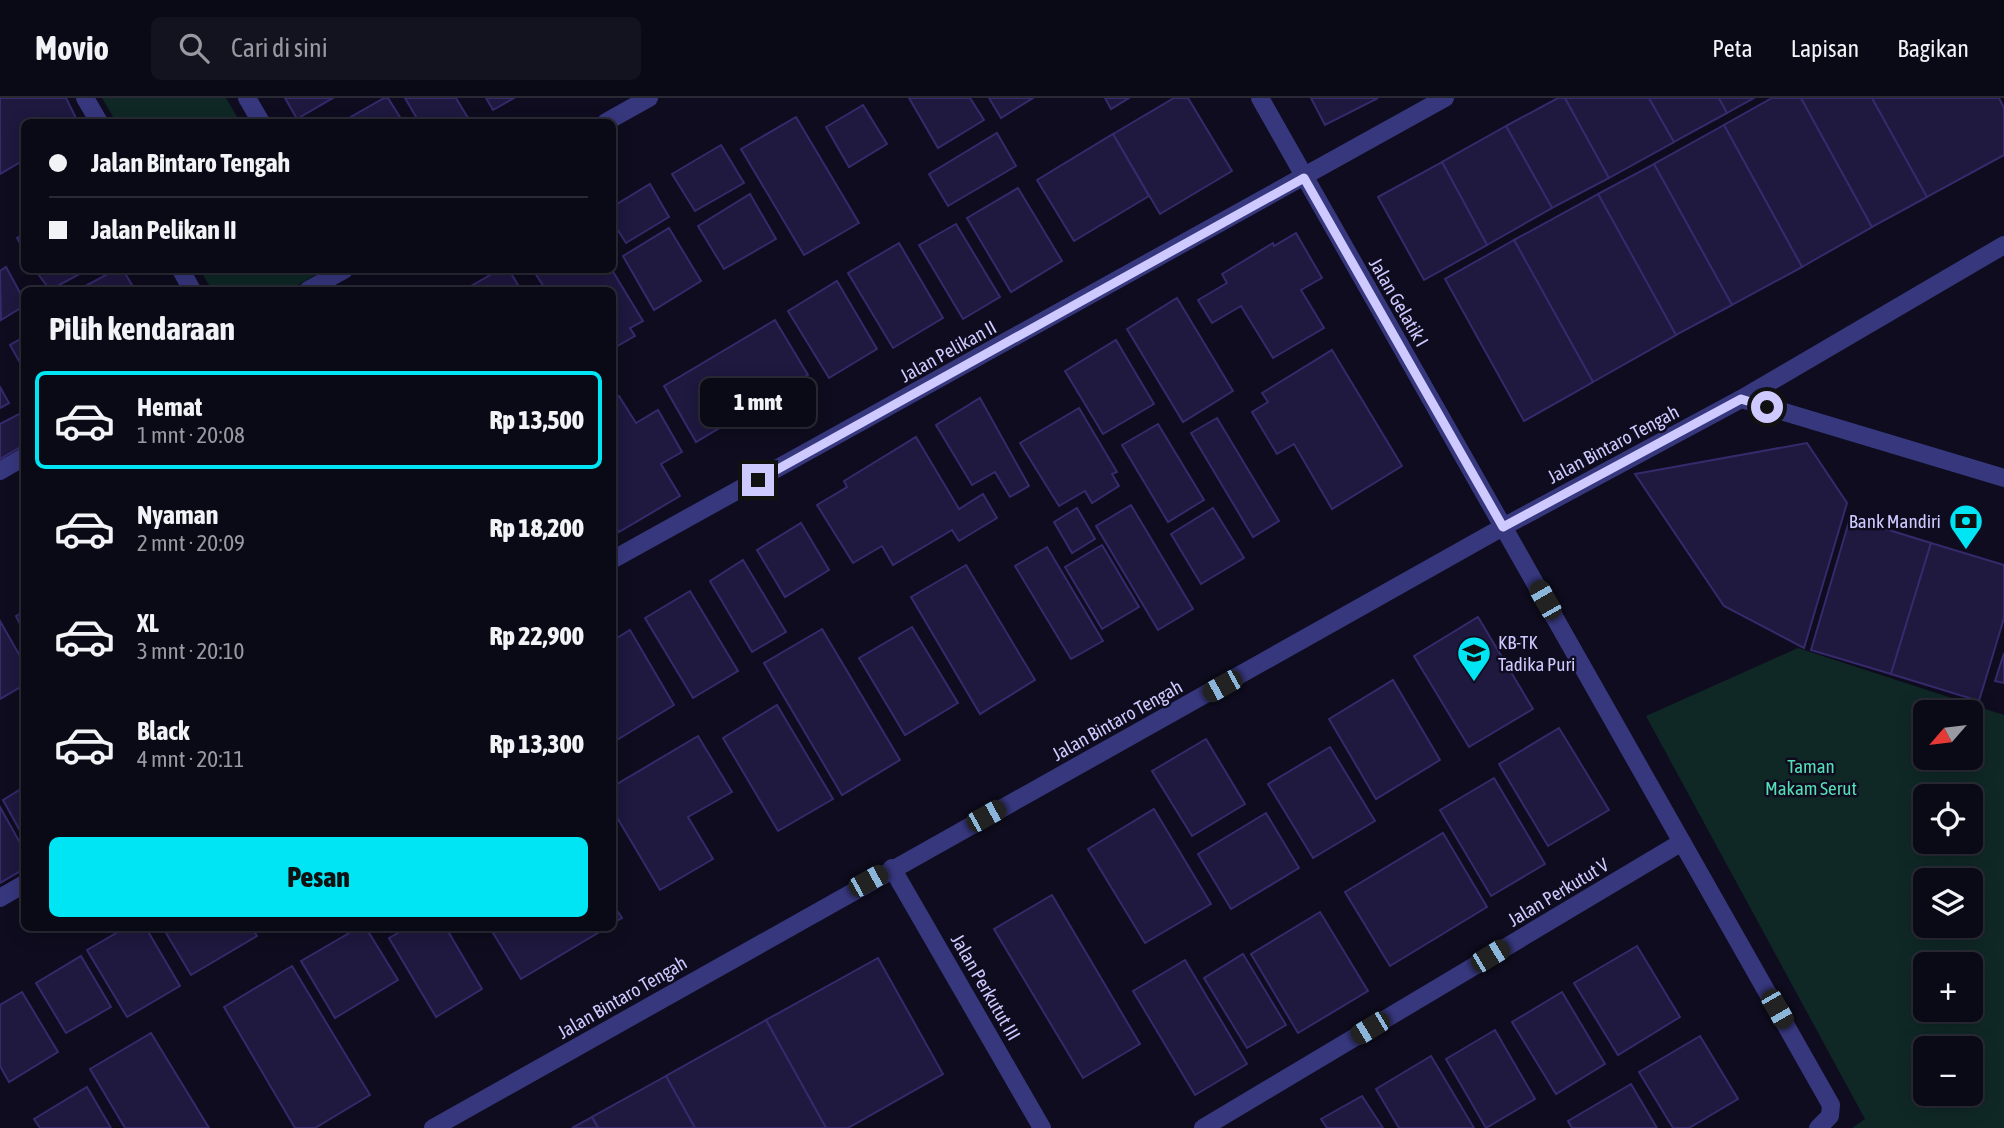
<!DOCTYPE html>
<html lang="id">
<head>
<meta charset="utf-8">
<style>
	body { margin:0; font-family:"Asap Condensed",sans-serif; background:#13121f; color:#f1f3f6; height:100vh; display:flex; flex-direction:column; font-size:26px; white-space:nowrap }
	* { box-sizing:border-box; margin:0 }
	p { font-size:23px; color:#999aa1 }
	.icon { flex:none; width:38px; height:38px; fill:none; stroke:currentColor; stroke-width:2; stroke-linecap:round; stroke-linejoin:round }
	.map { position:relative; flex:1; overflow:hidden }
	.details { position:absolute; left:21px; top:189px; width:595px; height:644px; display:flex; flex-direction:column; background:#0a0916; border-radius:10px; box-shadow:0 4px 18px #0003,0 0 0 2px #2a2a35 }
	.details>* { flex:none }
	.guide { position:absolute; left:21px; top:21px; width:595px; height:154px; border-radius:10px; box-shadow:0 4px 18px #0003,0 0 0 2px #2a2a35; display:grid; align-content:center; height:154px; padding:0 28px; background:#0a0916 }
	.needle { width:46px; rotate:242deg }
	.fabs { position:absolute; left:1913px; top:602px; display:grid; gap:14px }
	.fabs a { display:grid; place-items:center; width:70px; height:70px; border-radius:10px; background:#0a0916; box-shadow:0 4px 18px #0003,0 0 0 2px #2a2a35; font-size:35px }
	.end { position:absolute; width:32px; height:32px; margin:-16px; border:9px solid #cec9ff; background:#111; box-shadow:0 0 0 4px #111 }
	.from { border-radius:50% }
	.bubble { position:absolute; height:49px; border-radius:10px; background:#0a0916; box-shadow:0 4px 18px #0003,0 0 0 2px #2a2a35; font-size:23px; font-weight:800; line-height:49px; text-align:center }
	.car { position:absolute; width:21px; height:42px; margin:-21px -10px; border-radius:9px; box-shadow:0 0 5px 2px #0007; background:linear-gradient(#222 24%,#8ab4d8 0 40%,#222 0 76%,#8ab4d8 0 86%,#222 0) }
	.guide b { display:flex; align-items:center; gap:24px; height:66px; font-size:26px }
	.guide b+b { border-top:2px solid #2a2a35 }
	.guide i { width:18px; height:18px; background:#f1f3f6 }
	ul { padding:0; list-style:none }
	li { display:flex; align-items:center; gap:21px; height:98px; margin:0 14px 10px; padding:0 14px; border:4px solid transparent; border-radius:10px }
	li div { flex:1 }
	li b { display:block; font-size:26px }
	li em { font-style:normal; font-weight:800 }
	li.selected { border-color:#00e5f4 }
	li>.icon { width:63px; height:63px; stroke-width:1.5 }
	h2 { padding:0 28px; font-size:32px; line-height:84px }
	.primary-button { display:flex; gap:14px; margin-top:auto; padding:14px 28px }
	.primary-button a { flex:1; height:80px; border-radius:10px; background:#00e5f4; color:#111; font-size:28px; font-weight:800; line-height:80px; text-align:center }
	header { display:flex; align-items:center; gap:42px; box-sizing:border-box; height:98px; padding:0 35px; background:#0a0916; border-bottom:2px solid #2a2a35 }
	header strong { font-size:33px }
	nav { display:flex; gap:38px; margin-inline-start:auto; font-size:24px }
	.search { width:490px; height:63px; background:#13121f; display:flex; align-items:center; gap:18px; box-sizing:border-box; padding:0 24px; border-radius:10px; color:#999aa1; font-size:26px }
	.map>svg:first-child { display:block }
</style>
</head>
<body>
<header>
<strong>Movio</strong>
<div class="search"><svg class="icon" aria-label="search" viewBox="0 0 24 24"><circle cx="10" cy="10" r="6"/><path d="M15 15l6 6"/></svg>Cari di sini</div>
<nav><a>Peta</a><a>Lapisan</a><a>Bagikan</a></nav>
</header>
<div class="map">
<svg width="2004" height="1030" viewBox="0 0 2004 1030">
	<rect width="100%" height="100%" fill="#0e0c1e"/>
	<g fill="#0f2826" fill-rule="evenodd">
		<polygon points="102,0 226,0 240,24 116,24"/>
		<polygon points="200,172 324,172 289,192 212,192"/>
		<path d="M 1798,550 L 2004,617 L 2004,1030 L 1852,1030 L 1865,1021 L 1646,618 ZM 1925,614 L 1970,614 L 1970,660 L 1925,660 ZM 1925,698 L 1970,698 L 1970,744 L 1925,744 ZM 1925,782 L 1970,782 L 1970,828 L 1925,828 ZM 1925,866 L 1970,866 L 1970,912 L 1925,912 ZM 1925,950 L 1970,950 L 1970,996 L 1925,996 Z"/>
	</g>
	<g fill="#1f183f" stroke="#352a6b" stroke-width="2">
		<polygon points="0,0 66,0 78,24 24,24 24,62 0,76"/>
		<polygon points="285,0 333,0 297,21"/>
		<polygon points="384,0 388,0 403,24 342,24"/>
		<polygon points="405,0 456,0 468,20 461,24 419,24"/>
		<polygon points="486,0 514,0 493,12"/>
		<polygon points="909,0 970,0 984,22 938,50"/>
		<polygon points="989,0 1033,0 1001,20"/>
		<polygon points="1105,0 1129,0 1111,11"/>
		<polygon points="1174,0 1188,0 1232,73 1160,116 1113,36"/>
		<polygon points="1311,0 1378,0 1325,27"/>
		<polygon points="1558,0 1565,0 1609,80 1552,110 1506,28"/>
		<polygon points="1565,0 1649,0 1674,44 1609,80"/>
		<polygon points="1649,0 1719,0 1727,15 1674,44"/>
		<polygon points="1719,0 1754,0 1727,15"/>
		<polygon points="1772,0 1801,0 1872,129 1802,169 1724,27"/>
		<polygon points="1801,0 1872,0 1927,99 1872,129"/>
		<polygon points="1872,0 1999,0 2004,10 2004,57 1927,99"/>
		<polygon points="863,7 887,46 849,69 826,29"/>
		<polygon points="796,19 859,125 804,157 741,51"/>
		<polygon points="1724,27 1802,169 1732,207 1654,66"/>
		<polygon points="1506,28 1552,110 1487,147 1442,64"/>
		<polygon points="997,35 1016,68 948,108 929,76"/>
		<polygon points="1113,36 1149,98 1074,143 1037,82"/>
		<polygon points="721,47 744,85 695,113 672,76"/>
		<polygon points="1442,64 1487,147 1424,182 1378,99"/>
		<polygon points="1654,66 1732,207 1676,237 1598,96"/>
		<polygon points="650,86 669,119 626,145 612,123 612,109"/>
		<polygon points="1018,90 1062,163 1011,194 967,120"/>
		<polygon points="750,96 776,141 724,171 698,128"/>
		<polygon points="1598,96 1676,237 1593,284 1514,142"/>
		<polygon points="956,126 1000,199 963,221 919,147"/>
		<polygon points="669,130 701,183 654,212 623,158"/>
		<polygon points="1296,135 1322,180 1301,192 1324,230 1273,260 1241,208 1212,225 1198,202 1227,185 1222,176 1273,145 1274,148"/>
		<polygon points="24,136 24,153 17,140"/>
		<polygon points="1514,142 1593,284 1524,323 1445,181"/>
		<polygon points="899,145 943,220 893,250 848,175"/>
		<polygon points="6,169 24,202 24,208 1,222 0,173"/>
		<polygon points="35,172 87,172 50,192"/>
		<polygon points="115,172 123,172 135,192 78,192"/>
		<polygon points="499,172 509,172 521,192 464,192"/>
		<polygon points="533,172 612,172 643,223 630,230 635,238 612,251 612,192 546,192"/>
		<polygon points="837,183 877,251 829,280 788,213"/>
		<polygon points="1177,200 1233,293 1183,324 1127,231"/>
		<polygon points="775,222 808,277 696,344 664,288"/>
		<polygon points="24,239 24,272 10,247"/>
		<polygon points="1116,242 1154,306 1103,336 1065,273"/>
		<polygon points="1332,252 1402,368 1332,411 1294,346 1277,356 1252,314 1268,304 1262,295"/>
		<polygon points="0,289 9,305 0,310"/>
		<polygon points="619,298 636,325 658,312 682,354 661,366 680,398 619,434 612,423 612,302"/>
		<polygon points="980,300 1029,388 1010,399 995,374 972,387 936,327"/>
		<polygon points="1079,310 1117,374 1112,376 1119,388 1092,405 1085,393 1059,408 1020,345"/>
		<polygon points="19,316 24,325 24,347 0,361 0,326"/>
		<polygon points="1217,320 1279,423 1253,439 1191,335"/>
		<polygon points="1158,326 1204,402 1168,424 1122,347"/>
		<polygon points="916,339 959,411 983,396 997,420 959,443 952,432 893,467 882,448 853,465 817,407 847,389 844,383"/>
		<polygon points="1807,345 1847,405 1804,550 1724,508 1635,376"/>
		<polygon points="1131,407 1193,511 1158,532 1096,428"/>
		<polygon points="1077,410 1095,441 1072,455 1054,424"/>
		<polygon points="1213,410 1244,460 1201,486 1171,436"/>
		<polygon points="1850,420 1931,445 1891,576 1811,552"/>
		<polygon points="801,425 829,472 785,499 757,452"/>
		<polygon points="1931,445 2004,467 2004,520 1979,603 1891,576"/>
		<polygon points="1102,447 1139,509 1102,531 1065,469"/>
		<polygon points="1047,449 1103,543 1071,561 1015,468"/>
		<polygon points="743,462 786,534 752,554 710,483"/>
		<polygon points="966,467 1035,582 980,616 911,499"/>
		<polygon points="690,493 738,573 693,600 645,520"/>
		<polygon points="24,513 24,534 16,518"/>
		<polygon points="1478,519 1533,611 1469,649 1414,558"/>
		<polygon points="0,523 24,565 24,587 0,601"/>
		<polygon points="912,529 958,605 905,637 859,560"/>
		<polygon points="822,531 900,662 842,697 764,565"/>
		<polygon points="630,532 674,607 612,645 612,543"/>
		<polygon points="2004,555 2004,585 1995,583"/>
		<polygon points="1393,582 1440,662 1376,701 1329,621"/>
		<polygon points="777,607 833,701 778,733 723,640"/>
		<polygon points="1559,630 1609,712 1548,748 1499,666"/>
		<polygon points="698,638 732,694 688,719 713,761 660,792 612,711 612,689"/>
		<polygon points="1206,641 1245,706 1192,738 1152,673"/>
		<polygon points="1330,649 1375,723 1313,760 1268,686"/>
		<polygon points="1494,680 1545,766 1491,798 1440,712"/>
		<polygon points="24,689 24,740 3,702"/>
		<polygon points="0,709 24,752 24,771 0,785"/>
		<polygon points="1154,711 1211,806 1145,845 1088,751"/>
		<polygon points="1266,715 1299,770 1231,811 1198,756"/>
		<polygon points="1443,735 1487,809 1390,868 1345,794"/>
		<polygon points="1052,797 1140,946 1083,980 994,831"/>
		<polygon points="612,805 622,820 612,826"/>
		<polygon points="1320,814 1368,893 1298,935 1251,856"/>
		<polygon points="125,830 146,830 180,888 127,919 87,852"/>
		<polygon points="163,830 252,830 257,838 191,877"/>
		<polygon points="358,830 366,830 398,882 335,920 301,863"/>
		<polygon points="407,830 446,830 482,891 436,919 389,840"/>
		<polygon points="490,830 606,830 521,881"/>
		<polygon points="1637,848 1680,919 1618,957 1574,885"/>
		<polygon points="1243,856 1286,927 1247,950 1204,880"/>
		<polygon points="81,858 111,909 66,935 36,885"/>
		<polygon points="878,860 943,976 848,1030 826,1030 766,922"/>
		<polygon points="1185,862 1247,966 1195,997 1133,893"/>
		<polygon points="292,868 370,997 315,1030 295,1030 224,909"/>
		<polygon points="22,894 58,954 9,984 0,968 0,907"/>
		<polygon points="1562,894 1605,966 1556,996 1512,924"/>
		<polygon points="766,922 826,1030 695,1030 666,978"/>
		<polygon points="1495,932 1535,1001 1486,1030 1446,961"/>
		<polygon points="151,935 209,1030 125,1030 90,971"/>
		<polygon points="1700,938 1738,1001 1689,1030 1673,1030 1639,974"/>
		<polygon points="1431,958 1474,1030 1399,1030 1376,991"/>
		<polygon points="666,978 695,1030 598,1030 592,1019"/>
		<polygon points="1631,986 1657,1030 1572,1030 1568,1023"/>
		<polygon points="87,989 111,1030 40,1030 34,1021"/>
		<polygon points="1362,998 1383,1030 1327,1030 1321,1021"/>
		<polygon points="592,1019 598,1030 572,1030"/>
	</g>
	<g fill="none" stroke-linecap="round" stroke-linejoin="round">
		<g stroke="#37377e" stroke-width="18">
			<polyline points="85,0 99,24"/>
			<polyline points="247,0 261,24"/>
			<polyline points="1260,0 1831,1007 1830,1018 1818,1030"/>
			<polyline points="606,24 649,0"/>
			<polyline points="181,172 192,192"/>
			<polyline points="308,192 344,172"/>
			<polyline points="1741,301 2004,380"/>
			<polyline points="0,373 24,359"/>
			<polyline points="612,462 1445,0"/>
			<polyline points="892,770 1042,1030"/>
			<polyline points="0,800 24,786"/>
			<polyline points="433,1030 1503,429 1741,301 2004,147"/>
			<polyline points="1203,1030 1682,744"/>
		</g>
	</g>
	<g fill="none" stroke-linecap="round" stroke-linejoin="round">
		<polyline stroke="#cec9ff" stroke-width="9" points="758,382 1304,80 1503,429 1741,301 1767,309"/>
	</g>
	<defs>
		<g id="bank-pin" transform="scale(1.75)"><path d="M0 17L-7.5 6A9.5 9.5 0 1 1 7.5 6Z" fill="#00e5f4" stroke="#0e0c1e"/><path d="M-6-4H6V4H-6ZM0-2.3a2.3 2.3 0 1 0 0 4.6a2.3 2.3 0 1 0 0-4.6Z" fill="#111"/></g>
		<g id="school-pin" transform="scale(1.75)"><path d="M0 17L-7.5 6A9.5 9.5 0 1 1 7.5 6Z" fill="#00e5f4" stroke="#0e0c1e"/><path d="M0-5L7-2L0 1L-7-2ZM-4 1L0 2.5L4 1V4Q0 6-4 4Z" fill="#111"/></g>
	</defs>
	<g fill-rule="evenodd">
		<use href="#bank-pin" x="1966" y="423"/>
		<use href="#school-pin" x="1474" y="555"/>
	</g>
	<g text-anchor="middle" stroke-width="5" stroke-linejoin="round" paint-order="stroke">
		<g font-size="19" fill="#cec9ff" stroke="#0e0c1e">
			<text transform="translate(1399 204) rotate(60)" y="7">Jalan Gelatik I</text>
			<text transform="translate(948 253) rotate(-29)" y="7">Jalan Pelikan II</text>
			<text transform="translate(1613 346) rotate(-28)" y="7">Jalan Bintaro Tengah</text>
			<text transform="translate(1117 622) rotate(-29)" y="7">Jalan Bintaro Tengah</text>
			<text transform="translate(1558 794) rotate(-31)" y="7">Jalan Perkutut V</text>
			<text transform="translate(986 889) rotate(60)" y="7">Jalan Perkutut III</text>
			<text transform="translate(622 899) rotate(-30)" y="7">Jalan Bintaro Tengah</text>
		</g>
		<g font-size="19" fill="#cec9ff" stroke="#0e0c1e" text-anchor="end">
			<text x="1941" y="430">Bank Mandiri</text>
			<text x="1498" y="551" text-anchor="start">KB-TK<tspan x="1498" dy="22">Tadika Puri</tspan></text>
		</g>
		<g font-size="19" fill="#56deb7" stroke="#0e0c1e">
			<text x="1811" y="675">Taman<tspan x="1811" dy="22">Makam Serut</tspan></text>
		</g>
	</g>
</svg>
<div class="fabs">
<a><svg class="needle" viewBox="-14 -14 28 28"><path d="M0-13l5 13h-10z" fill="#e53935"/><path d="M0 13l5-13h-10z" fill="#999aa1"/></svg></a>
<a><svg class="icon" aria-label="locate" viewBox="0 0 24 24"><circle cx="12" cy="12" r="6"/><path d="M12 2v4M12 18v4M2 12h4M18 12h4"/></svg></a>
<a><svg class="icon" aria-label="layers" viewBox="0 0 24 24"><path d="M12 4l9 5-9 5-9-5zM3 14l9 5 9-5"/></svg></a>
<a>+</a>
<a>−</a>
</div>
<i class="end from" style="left:1767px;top:309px"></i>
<i class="end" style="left:758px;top:382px"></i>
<div class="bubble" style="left:700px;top:280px;width:116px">1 mnt</div>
<i class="car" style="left:1545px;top:502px;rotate:330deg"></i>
<i class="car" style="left:1222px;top:588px;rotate:241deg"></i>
<i class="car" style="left:986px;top:718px;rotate:61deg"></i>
<i class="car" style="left:868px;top:783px;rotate:61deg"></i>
<i class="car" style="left:1490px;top:858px;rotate:59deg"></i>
<i class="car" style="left:1777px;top:911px;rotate:150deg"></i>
<i class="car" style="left:1370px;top:930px;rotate:239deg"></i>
<div class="guide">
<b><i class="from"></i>Jalan Bintaro Tengah</b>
<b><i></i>Jalan Pelikan II</b>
</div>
<section class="details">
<h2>Pilih kendaraan</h2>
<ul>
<li class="selected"><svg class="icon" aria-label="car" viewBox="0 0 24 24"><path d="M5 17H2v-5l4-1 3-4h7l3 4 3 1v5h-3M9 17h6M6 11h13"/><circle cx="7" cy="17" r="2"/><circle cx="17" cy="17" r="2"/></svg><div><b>Hemat</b><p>1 mnt · 20:08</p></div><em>Rp 13,500</em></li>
<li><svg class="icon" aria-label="car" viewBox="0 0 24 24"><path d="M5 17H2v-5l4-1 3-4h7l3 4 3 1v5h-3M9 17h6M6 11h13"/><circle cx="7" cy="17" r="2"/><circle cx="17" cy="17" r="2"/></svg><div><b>Nyaman</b><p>2 mnt · 20:09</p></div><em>Rp 18,200</em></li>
<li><svg class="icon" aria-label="car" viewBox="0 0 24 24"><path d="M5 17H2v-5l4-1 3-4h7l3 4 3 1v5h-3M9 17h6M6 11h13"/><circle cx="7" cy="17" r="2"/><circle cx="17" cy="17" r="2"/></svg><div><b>XL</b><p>3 mnt · 20:10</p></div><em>Rp 22,900</em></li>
<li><svg class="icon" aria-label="car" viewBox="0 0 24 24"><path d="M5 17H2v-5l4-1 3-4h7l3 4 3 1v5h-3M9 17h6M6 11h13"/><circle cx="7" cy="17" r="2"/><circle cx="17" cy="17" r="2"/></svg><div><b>Black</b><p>4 mnt · 20:11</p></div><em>Rp 13,300</em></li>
</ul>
<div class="primary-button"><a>Pesan</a></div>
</section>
</div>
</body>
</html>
